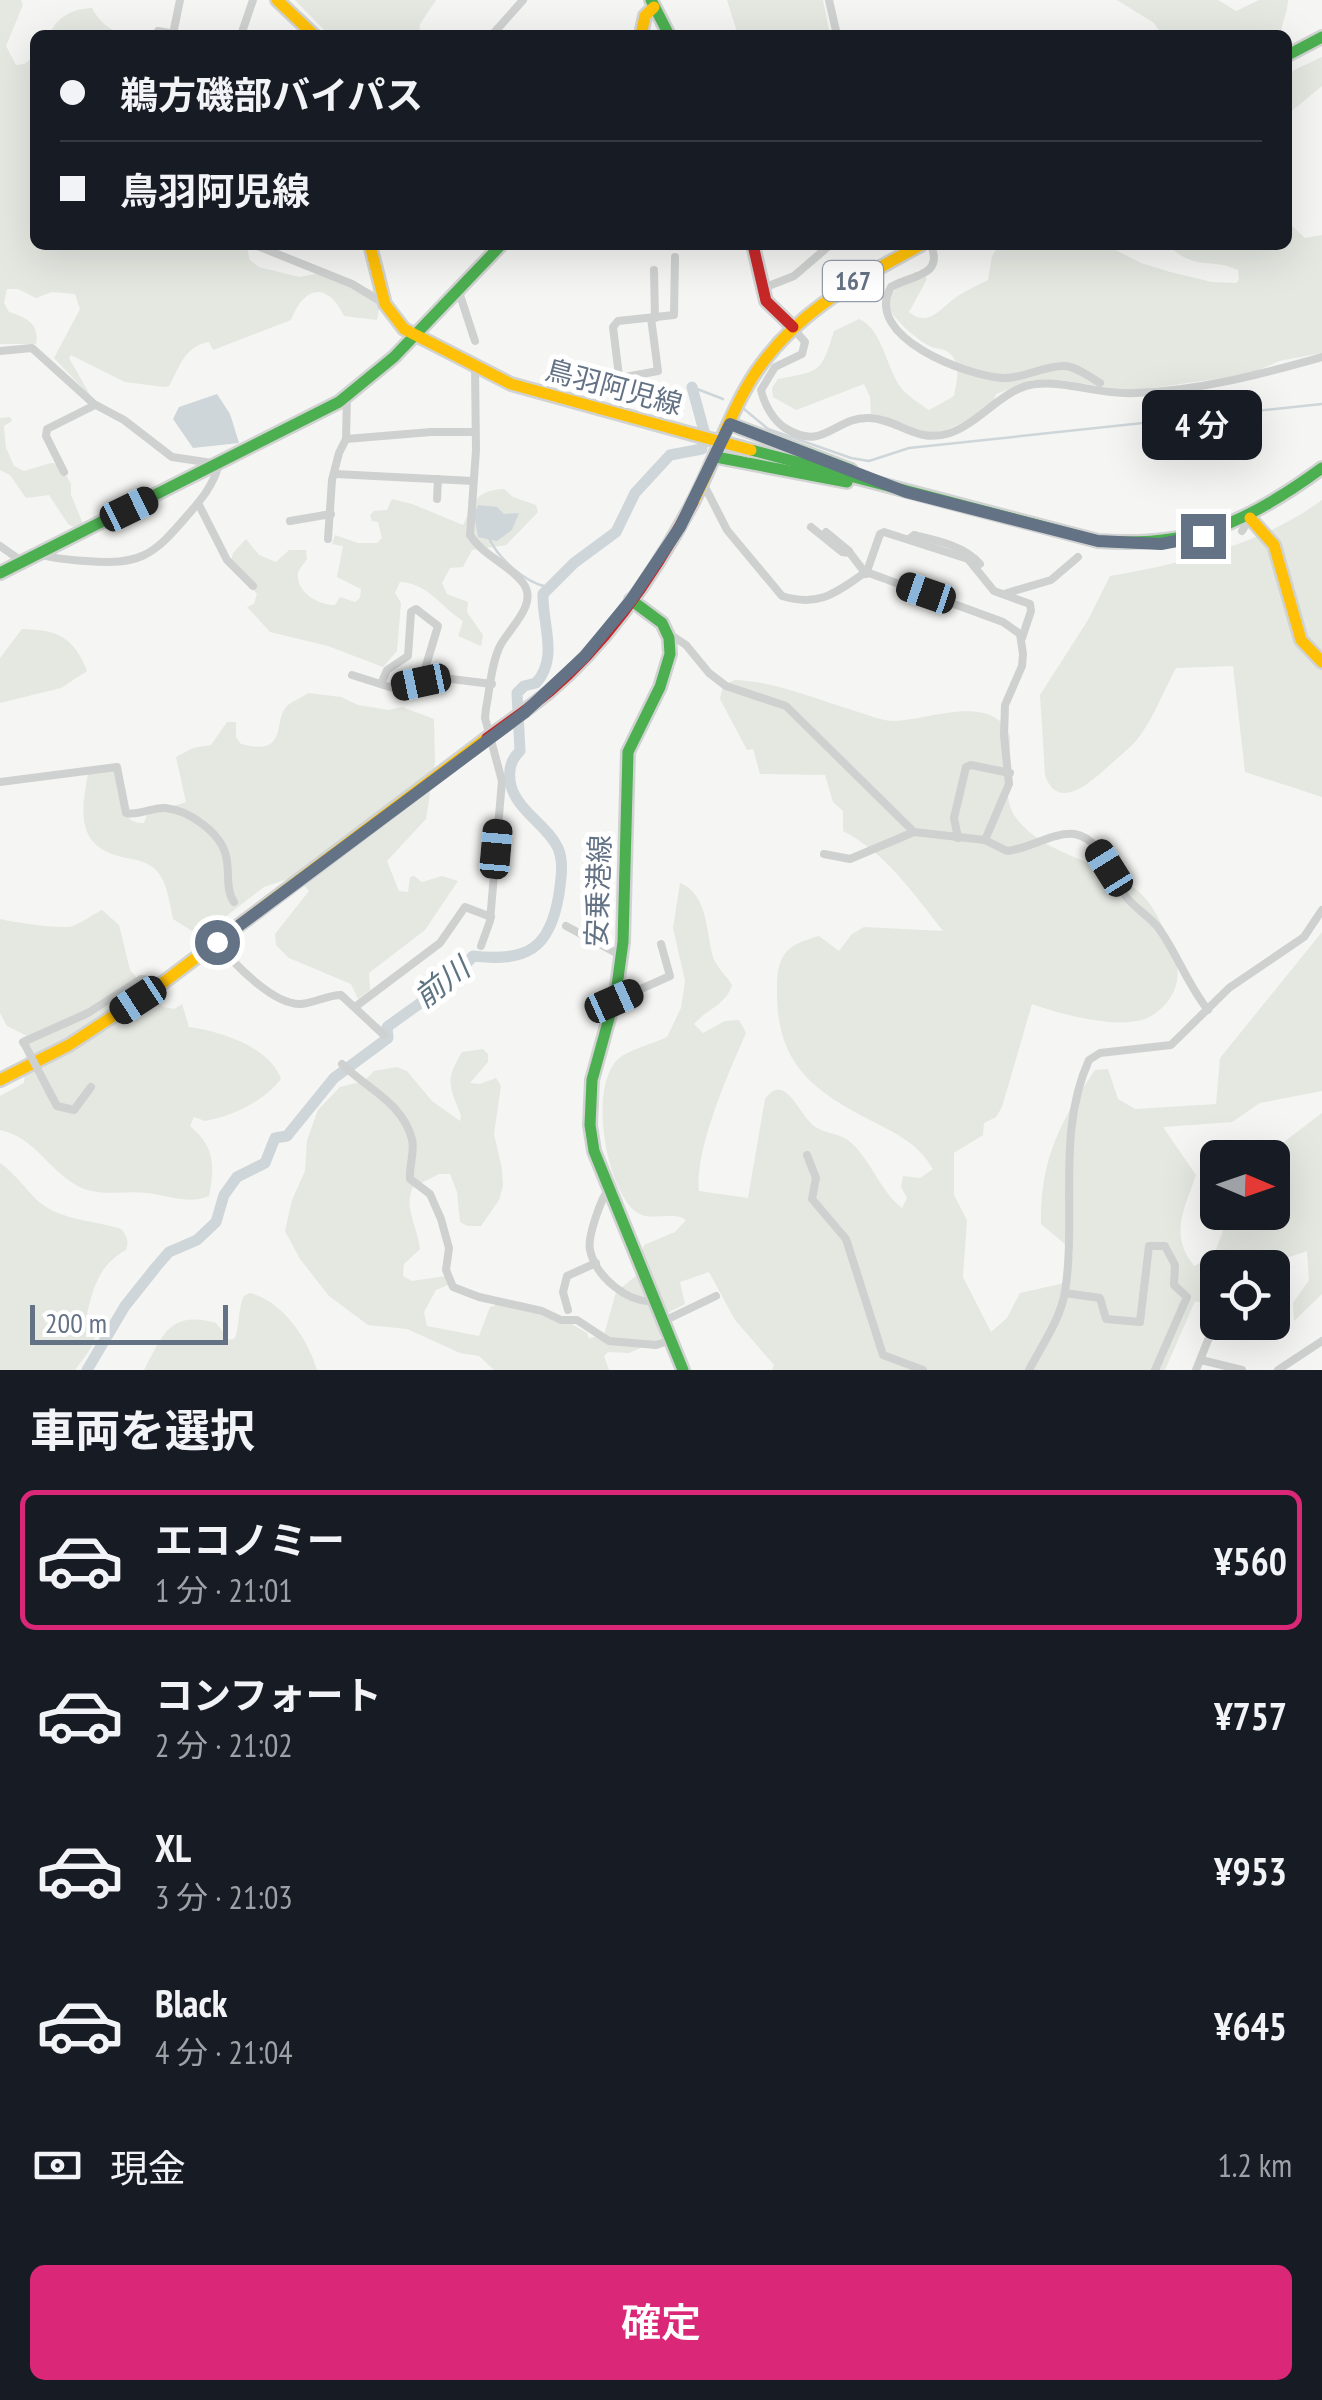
<!DOCTYPE html>
<html lang="ja">
<head>
<meta charset="utf-8">
<style>
	body { margin:0; font-family:"PT Sans Narrow","Noto Sans JP",sans-serif; background:#20242c; color:#f1f3f6; height:100vh; display:flex; flex-direction:column; font-size:38px; white-space:nowrap }
	* { box-sizing:border-box; margin:0 }
	p { font-size:32px; color:#9ea1a6 }
	.icon { flex:none; width:55px; height:55px; fill:none; stroke:currentColor; stroke-width:2; stroke-linecap:round; stroke-linejoin:round }
	.map { position:relative; height:1370px; overflow:hidden }
	.side { display:flex; flex-direction:column; background:#171b24; flex:1 }
	.side>* { flex:none }
	.hud { position:absolute; left:30px; top:30px; width:1262px; height:220px; border-radius:15px; box-shadow:0 10px 40px #0002; display:grid; align-content:center; height:220px; padding:0 30px; background:#171b24 }
	.needle { width:65px; rotate:92deg }
	.buttons { position:absolute; left:1200px; top:1140px; display:grid; gap:20px }
	.buttons a { display:grid; place-items:center; width:90px; height:90px; border-radius:15px; background:#171b24; box-shadow:0 10px 40px #0002; font-size:50px }
	.scale { position:absolute; left:30px; bottom:25px; width:198px; box-sizing:border-box; padding-left:10px; border:5px solid #647285; border-top:0; font-size:28px; line-height:35px; white-space:nowrap; color:#647285; -webkit-text-stroke:8px #fff; paint-order:stroke }
	.end { position:absolute; width:45px; height:45px; margin:-22px; border:12px solid #647285; background:#fff; box-shadow:0 0 0 5px #fff }
	.from { border-radius:50% }
	.bubble { position:absolute; height:70px; border-radius:15px; background:#171b24; box-shadow:0 10px 40px #0002; font-size:32px; font-weight:600; line-height:70px; text-align:center }
	.car { position:absolute; width:30px; height:60px; margin:-30px -15px; border-radius:12px; box-shadow:0 0 8px 2px #0007; background:linear-gradient(#222 24%,#8ab4d8 0 40%,#222 0 76%,#8ab4d8 0 86%,#222 0) }
	.hud b { display:flex; align-items:center; gap:35px; height:95px; font-size:38px }
	.hud b+b { border-top:2px solid #363941 }
	.hud i { width:25px; height:25px; background:#f1f3f6 }
	ul { padding:0; list-style:none }
	li { display:flex; align-items:center; gap:30px; height:140px; margin:0 20px 15px; padding:0 10px; border:5px solid transparent; border-radius:15px }
	li div { flex:1 }
	li b { display:block; font-size:38px }
	li em { font-style:normal; font-weight:600 }
	li.active { border-color:#db2777 }
	li>.icon { width:90px; height:90px; stroke-width:1.5 }
	h2 { padding:0 30px; font-size:45px; line-height:120px }
	.pay { display:flex; align-items:center; gap:25px; height:110px; padding:0 30px; font-size:38px }
	.pay p { margin-inline-start:auto }
	.cta { display:flex; gap:20px; margin-top:auto; padding:20px 30px }
	.cta a { flex:1; height:115px; border-radius:15px; background:#db2777; color:#fff; font-size:40px; font-weight:600; line-height:115px; text-align:center }
	.map>svg:first-child { display:block }
</style>
</head>
<body>
<div class="map">
<svg width="1322" height="1370" viewBox="0 0 1322 1370">
	<rect width="100%" height="100%" fill="#f5f5f3"/>
	<g fill="#e4e8e1">
		<path d="M 0,0 L 21,0 L 23,5 L 6,46 L 16,65 L 24,64 L 35,56 L 35,245 L 246,245 L 250,260 L 259,267 L 299,277 L 327,272 L 373,291 L 379,309 L 377,320 L 344,316 C 327,281 304,286 291,320 L 213,350 L 209,342 C 184,346 180,367 169,386 L 164,387 L 125,382 L 71,355 L 69,358 L 92,398 L 54,358 L 80,309 L 75,294 L 52,292 L 36,298 L 18,289 L 7,289 L 4,303 L 9,312 C 26,317 40,324 36,344 L 0,344 Z"/>
		<polygon points="295,0 436,0 420,24 419,35 329,35"/>
		<polygon points="727,0 823,0 830,35 738,35"/>
		<path d="M 1117,0 L 1218,0 L 1236,11 L 1259,0 L 1288,0 C 1288,13 1281,22 1281,35 L 1162,35 L 1154,23 Z"/>
		<path d="M 92,8 C 102,26 113,33 133,35 L 49,35 C 57,17 72,9 92,8 Z"/>
		<polygon points="1322,57 1322,86 1288,114 1288,73"/>
		<path d="M 1288,222 L 1305,238 L 1322,235 L 1322,353 L 1279,361 L 1250,374 L 1131,391 L 1061,380 L 1033,380 L 996,394 L 992,406 C 935,439 934,439 871,416 L 870,397 L 864,384 L 796,410 L 773,397 L 772,388 L 778,379 C 821,371 821,373 834,331 L 859,319 C 883,329 886,369 902,389 C 909,397 920,404 929,410 L 954,396 C 956,383 961,369 953,357 C 946,348 941,350 932,347 C 920,343 887,315 888,302 C 889,292 908,279 915,272 L 921,272 L 927,279 L 909,312 C 929,329 942,306 958,296 C 967,290 978,285 988,280 L 992,256 L 999,245 L 1106,245 L 1141,263 L 1170,272 L 1212,282 L 1236,283 L 1239,280 L 1238,270 C 1209,257 1196,272 1168,245 L 1288,245 Z"/>
		<polygon points="10,417 12,421 4,426 6,448 14,466 24,471 51,463 60,464 71,484 71,495 83,524 76,528 68,524 49,495 26,498 10,475 0,470 0,418"/>
		<path d="M 504,489 L 513,497 L 536,505 L 538,512 L 506,545 L 472,550 L 463,567 L 450,568 L 442,583 L 447,594 L 468,602 L 467,612 L 483,635 L 481,646 L 458,636 L 463,621 C 441,607 428,583 400,582 L 395,593 L 401,603 L 397,651 L 383,667 L 328,646 L 270,632 L 247,607 L 254,604 L 257,594 L 231,561 L 233,553 L 246,539 L 259,555 L 276,562 L 289,550 L 306,550 L 307,559 C 305,562 298,570 298,573 C 296,593 319,605 335,605 L 340,597 L 355,602 L 360,598 L 361,589 L 337,577 L 343,546 L 332,544 L 335,535 L 358,543 L 377,543 L 382,538 L 378,522 L 372,521 L 370,515 L 374,511 L 387,510 L 392,499 L 412,504 L 463,525 C 475,501 475,491 504,489 Z"/>
		<path d="M 1322,500 L 1322,797 L 1245,772 L 1233,666 L 1176,668 C 1164,690 1154,717 1139,737 C 1132,747 1120,755 1111,764 C 1093,780 1058,814 1045,775 L 1040,695 L 1088,620 L 1110,576 C 1183,563 1261,545 1322,500 Z"/>
		<path d="M 22,629 C 57,630 73,636 87,671 L 61,688 L 0,703 L 0,658 Z"/>
		<path d="M 735,680 C 776,682 811,697 849,709 C 863,713 880,721 895,721 C 928,720 993,692 1010,736 C 1011,761 1000,796 1016,818 C 1046,858 1104,859 1139,892 C 1158,909 1166,935 1175,958 C 1183,981 1172,1004 1151,1016 C 1124,1032 1060,1014 1032,1004 L 1002,1107 L 996,1117 L 984,1123 L 983,1135 L 954,1153 L 954,1195 L 967,1220 L 963,1277 L 991,1332 L 1007,1318 L 1020,1293 L 1069,1282 L 1073,1251 L 1041,1224 C 1040,1160 1060,1122 1095,1070 L 1108,1069 L 1118,1099 L 1135,1109 L 1216,1104 L 1220,1058 L 1322,932 L 1322,1091 L 1260,1103 L 1232,1122 L 1163,1127 L 1196,1175 C 1184,1210 1169,1234 1194,1266 L 1214,1256 L 1229,1213 L 1272,1212 L 1272,1158 L 1264,1157 L 1322,1113 L 1322,1294 L 1294,1321 L 1293,1303 L 1309,1280 L 1307,1251 L 1260,1267 L 1218,1268 L 1217,1296 L 1207,1304 L 1195,1301 L 1165,1370 L 772,1370 L 774,1365 L 735,1320 L 709,1272 L 680,1282 L 685,1304 L 655,1319 L 661,1339 L 629,1353 L 608,1352 L 604,1356 L 609,1370 L 494,1370 L 479,1356 L 460,1353 L 407,1329 L 368,1325 L 329,1296 L 300,1259 L 285,1231 L 292,1200 L 305,1171 L 307,1140 L 318,1110 L 340,1087 L 364,1081 L 374,1071 L 397,1067 L 407,1071 L 432,1101 L 460,1121 L 461,1116 C 450,1087 444,1081 462,1052 L 483,1049 L 488,1054 L 488,1062 L 470,1083 L 480,1084 L 496,1078 L 501,1086 L 494,1134 L 502,1169 L 503,1186 L 499,1200 L 481,1226 L 467,1226 L 460,1222 L 457,1192 L 450,1174 L 439,1174 L 413,1187 C 403,1208 418,1227 420,1249 L 404,1264 L 403,1276 L 412,1281 L 446,1276 L 448,1285 L 436,1290 L 424,1312 L 427,1326 L 479,1336 L 490,1307 L 499,1304 L 570,1323 L 587,1333 L 589,1338 L 604,1335 L 616,1292 L 636,1276 L 644,1245 L 675,1232 L 686,1220 C 671,1209 650,1224 635,1211 C 606,1187 588,1088 618,1059 C 630,1049 653,1044 667,1037 L 681,1008 L 685,981 L 673,928 L 680,883 C 708,894 706,932 713,957 C 717,968 726,975 732,985 C 726,1005 707,1009 694,1024 L 703,1033 L 725,1021 L 739,1020 L 746,1033 C 729,1071 694,1151 699,1191 L 748,1198 L 765,1099 C 785,1071 799,1115 814,1126 C 824,1134 840,1133 849,1141 C 871,1159 879,1190 902,1208 L 907,1198 L 901,1187 L 903,1176 L 920,1178 L 933,1169 C 917,1142 895,1133 868,1119 C 808,1088 776,1060 777,989 C 777,954 786,945 819,936 L 839,951 L 852,934 L 864,927 L 943,931 C 913,893 886,853 843,831 L 843,811 L 833,802 L 825,775 L 760,774 L 753,749 L 747,750 L 720,699 L 723,685 Z"/>
		<path d="M 308,693 L 341,697 L 358,705 L 388,710 L 402,707 L 434,719 L 435,762 L 426,819 L 387,861 L 399,891 L 408,892 L 410,877 L 414,876 L 422,882 L 442,876 L 458,881 L 425,930 L 369,973 L 370,990 L 358,999 L 351,984 L 289,958 L 276,945 L 275,934 L 309,891 L 296,876 L 264,887 L 204,933 L 192,931 L 173,919 C 170,906 168,887 160,875 C 153,863 138,860 126,858 C 77,848 80,816 88,774 L 119,769 C 120,789 117,825 144,823 L 147,815 L 186,802 L 176,757 L 193,748 L 211,745 L 227,722 L 236,722 L 236,737 L 241,744 C 290,757 272,721 287,706 C 292,701 302,698 308,693 Z"/>
		<path d="M 102,910 L 119,925 L 130,970 L 163,1007 L 174,1009 L 182,1004 L 189,1027 C 220,1031 270,1047 281,1079 C 263,1102 233,1116 205,1121 L 194,1117 L 190,1126 C 215,1147 215,1166 209,1196 C 190,1205 167,1195 147,1193 C 124,1190 98,1198 76,1185 C 48,1169 34,1137 0,1130 L 0,1096 L 24,1083 L 27,1036 L 7,1026 L 0,1013 L 0,919 C 12,922 64,930 73,926 C 83,922 92,915 102,910 Z"/>
		<path d="M 0,1163 C 16,1174 25,1189 39,1202 C 62,1221 94,1220 121,1229 C 127,1236 129,1241 126,1250 C 100,1264 93,1287 87,1314 C 104,1338 90,1349 75,1370 L 0,1370 Z"/>
		<path d="M 250,1293 C 283,1301 308,1339 317,1370 L 144,1370 C 163,1335 169,1310 216,1323 L 229,1340 L 234,1339 C 240,1330 237,1311 244,1296 Z"/>
	</g>
	<g fill="#ced6d9">
		<polygon points="217,394 230,414 239,443 193,448 173,419 179,407"/>
		<polygon points="478,505 497,507 504,514 519,513 512,530 497,541 478,537 474,514"/>
	</g>
	<g fill="none" stroke-linecap="round" stroke-linejoin="round">
		<g stroke="#ced6d9" stroke-width="2.5">
			<polyline points="692,387 723,399"/>
			<polyline points="744,409 768,429 851,458 869,461 909,448 1322,404"/>
			<path d="M 489,538 C 498,558 524,582 547,587"/>
		</g>
		<path stroke="#ced6d9" stroke-width="11" d="M 87,1370 L 125,1306 L 156,1267 L 169,1252 L 197,1240 L 216,1222 L 224,1195 L 237,1177 L 265,1163 L 275,1138 L 287,1136 L 334,1078 L 388,1038 L 387,1027 L 451,981 L 473,956 C 526,962 550,950 559,894 C 561,879 564,862 558,848 C 547,825 518,811 511,786 C 508,773 510,760 520,751 L 517,693 L 524,686 L 536,683 C 559,658 542,624 543,594 L 574,563 L 616,532 L 635,493 L 670,455 L 702,449 L 704,431 L 692,387"/>
		<g stroke="#d1d3d3" stroke-width="16">
			<g id="fast">
				<polyline points="651,0 669,35"/>
				<polyline points="1288,55 1322,37"/>
				<polyline points="730,424 851,470"/>
				<path d="M 751,450 L 1098,541 C 1192,548 1247,523 1322,468"/>
				<polyline points="716,457 847,482"/>
				<polyline points="0,573 339,402 394,357 501,245"/>
				<polyline points="631,600 662,623 669,638 670,654 660,687 628,752 623,942 616,993 592,1080 590,1125 594,1151 683,1370"/>
			</g>
		</g>
		<g stroke="#d1d3d3" stroke-width="16">
			<g id="slow">
				<polyline points="277,0 314,35"/>
				<polyline points="641,35 645,16 654,7"/>
				<polyline points="370,245 385,304 404,329 511,384 692,434"/>
				<path d="M 693,502 C 712,466 725,426 745,390 C 783,320 853,281 921,245"/>
				<polyline points="1250,518 1274,545 1301,640 1322,662"/>
				<polyline points="0,1080 69,1045 156,988 487,738"/>
			</g>
		</g>
		<g stroke="#d1d3d3" stroke-width="16">
			<g id="jam">
				<polyline points="753,245 766,301 793,327"/>
				<path d="M 487,738 C 508,723 529,708 549,692 C 608,642 657,570 693,502"/>
			</g>
		</g>
		<g stroke="#cfd0d0" stroke-width="8">
			<polyline points="829,0 837,35"/>
			<polyline points="158,31 182,35"/>
			<polyline points="173,34 180,0"/>
			<polyline points="241,35 253,0"/>
			<polyline points="492,35 523,0"/>
			<polyline points="255,245 352,284 385,304"/>
			<path d="M 931,245 C 944,277 911,275 891,287 C 862,337 967,376 1003,378 C 1024,379 1044,365 1065,366 C 1077,367 1090,377 1100,383"/>
			<polyline points="654,270 655,318"/>
			<polyline points="458,289 475,341"/>
			<polyline points="761,289 794,276 830,245"/>
			<path d="M 793,328 L 805,342 L 802,354 L 775,367 L 761,390 C 764,404 773,420 785,428 C 825,453 834,416 870,418 C 901,420 916,444 950,433 C 980,423 1004,387 1036,384 C 1069,381 1101,395 1135,393 C 1198,391 1262,374 1322,357"/>
			<path d="M 0,351 L 32,348 L 94,404 L 124,420 L 172,457 L 219,464 C 213,486 201,500 186,517 C 152,557 139,565 86,561 C 70,560 55,559 39,554"/>
			<path d="M 475,368 L 476,450 L 470,535 C 483,556 509,564 523,583 C 539,604 509,628 500,646 C 491,664 490,689 486,708 L 485,718 L 502,781 L 490,921 L 481,946"/>
			<polyline points="620,378 658,371 651,318"/>
			<polyline points="610,411 621,392 613,327 618,321 674,315 675,257"/>
			<polyline points="346,439 431,432 475,432"/>
			<polyline points="64,472 46,436 47,429 95,405"/>
			<polyline points="335,474 473,481"/>
			<path d="M 703,483 L 727,530 L 782,596 C 818,607 834,594 863,574 L 869,573 L 1003,622 L 1020,634 L 1023,654 L 1022,666 L 1005,705 L 1004,735 L 1009,784 L 985,840"/>
			<polyline points="437,499 438,479"/>
			<polyline points="198,503 227,560 253,586"/>
			<polyline points="290,521 331,514"/>
			<polyline points="811,527 842,552 850,553 866,574 880,534 884,532 968,559 994,591 1030,604 1031,611 1022,638"/>
			<polyline points="1242,531 1250,518"/>
			<polyline points="826,532 849,551"/>
			<polyline points="328,539 332,480 339,453 346,439 347,396"/>
			<path d="M 909,539 L 914,535 C 936,540 965,546 980,564"/>
			<polyline points="0,546 23,562"/>
			<polyline points="1007,593 1051,580 1078,557"/>
			<path d="M 668,633 L 686,645 L 709,673 L 726,686 L 786,706 L 914,832 L 985,840 L 1007,851 C 1028,849 1053,832 1074,834 C 1103,838 1111,879 1127,898 C 1137,910 1152,918 1160,930 C 1178,956 1188,985 1208,1010"/>
			<polyline points="352,675 393,688 443,678 492,684"/>
			<polyline points="381,684 387,670 408,656 411,612 416,609 438,626 421,682"/>
			<path d="M 0,782 L 117,767 L 126,813 C 140,816 152,807 165,808 C 189,810 221,833 226,856 C 230,871 225,889 234,902"/>
			<polyline points="958,838 954,818 966,767 971,765 1010,773"/>
			<polyline points="824,854 850,859 914,832"/>
			<polyline points="566,926 622,956"/>
			<path d="M 217,942 C 233,963 273,1005 301,1004 C 315,1003 327,995 341,995 L 384,1035"/>
			<polyline points="614,1001 670,976 661,944"/>
			<polyline points="355,1007 440,943 465,907 491,917"/>
			<polyline points="25,1045 23,1042 88,1013 141,979 150,980 156,988"/>
			<path d="M 342,1064 C 366,1088 402,1102 412,1139 C 415,1152 409,1166 410,1179 L 430,1194 L 441,1219 L 449,1248 L 446,1270 L 453,1287 L 479,1297 L 542,1311 L 561,1320 L 577,1320 L 609,1341 L 656,1345 L 671,1340"/>
			<polyline points="49,1091 57,1106 74,1110 91,1087"/>
			<polyline points="807,1155 816,1178 812,1199 846,1239 883,1355 923,1370"/>
			<path d="M 609,1189 C 601,1198 587,1238 590,1250 C 596,1277 628,1304 655,1301"/>
			<polyline points="1065,1293 1100,1298 1106,1319 1140,1322 1149,1246 1165,1246 1175,1265 1174,1285 1187,1297 1155,1370"/>
			<polyline points="568,1310 563,1292 567,1276 596,1263"/>
			<polyline points="664,1321 716,1296"/>
			<polyline points="1201,1360 1242,1370"/>
			<path d="M 1029,1370 C 1042,1345 1060,1320 1065,1292 C 1077,1215 1056,1132 1089,1060 L 1100,1053 L 1171,1045 L 1229,988 L 1304,937 L 1322,910"/>
			<polyline points="1196,1370 1218,1315"/>
			<polyline points="1278,1370 1322,1341"/>
		</g>
		<use href="#fast" stroke="#4caf50" stroke-width="11"/>
		<use href="#slow" stroke="#ffc107" stroke-width="11"/>
		<use href="#jam" stroke="#c62828" stroke-width="11"/>
		<g stroke="#d1d3d3" stroke-width="16" stroke-linecap="butt">
			<polyline id="slow-bridge" points="692,434 751,450"/>
		</g>
		<polyline stroke="#cfd0d0" stroke-width="8" points="25,1045 49,1091"/>
		<use href="#slow-bridge" stroke="#ffc107" stroke-width="11"/>
	</g>
	<g fill="none" stroke-linecap="round" stroke-linejoin="round">
		<polyline stroke="#647285" stroke-width="12" points="217,942 524,713 584,657 631,600 680,527 730,424 906,492 1098,541 1161,544 1203,536"/>
	</g>
	<g text-anchor="middle" stroke-width="10" stroke-linejoin="round" paint-order="stroke">
		<rect fill="#fff" stroke="#929caa" stroke-width="2.5" x="823" y="261" width="60" height="40" rx="8"/>
		<g font-size="25" font-weight="bold" fill="#647285">
			<text x="853" y="290">167</text>
		</g>
		<g font-size="28" fill="#647285" stroke="#fff">
			<text transform="translate(614 387) rotate(15)" y="10">鳥羽阿児線</text>
			<text transform="translate(598 891) rotate(-88)" y="10">安乗港線</text>
		</g>
		<g font-size="30" font-style="italic" fill="#5f7482" stroke="#fff">
			<text transform="translate(442 983) rotate(-38)" y="10">前川</text>
		</g>
	</g>
</svg>
<div class="buttons">
<a><svg class="needle" viewBox="-14 -14 28 28"><path d="M0-13l5 13h-10z" fill="#e53935"/><path d="M0 13l5-13h-10z" fill="#9ea1a6"/></svg></a>
<a><svg class="icon" aria-label="locate" viewBox="0 0 24 24"><circle cx="12" cy="12" r="6"/><path d="M12 2v4M12 18v4M2 12h4M18 12h4"/></svg></a>
</div>
<div class="scale">200 m</div>
<i class="end from" style="left:217px;top:942px"></i>
<i class="end" style="left:1203px;top:536px"></i>
<div class="bubble" style="left:1142px;top:390px;width:120px">4 分</div>
<i class="car" style="left:129px;top:509px;rotate:64deg"></i>
<i class="car" style="left:926px;top:593px;rotate:289deg"></i>
<i class="car" style="left:421px;top:682px;rotate:258deg"></i>
<i class="car" style="left:496px;top:849px;rotate:5deg"></i>
<i class="car" style="left:1109px;top:868px;rotate:328deg"></i>
<i class="car" style="left:138px;top:1000px;rotate:237deg"></i>
<i class="car" style="left:614px;top:1001px;rotate:66deg"></i>
<div class="hud">
<b><i class="from"></i>鵜方磯部バイパス</b>
<b><i></i>鳥羽阿児線</b>
</div>
</div>
<section class="side">
<h2>車両を選択</h2>
<ul>
<li class="active"><svg class="icon" aria-label="car" viewBox="0 0 24 24"><path d="M5 17H2v-5l4-1 3-4h7l3 4 3 1v5h-3M9 17h6M6 11h13"/><circle cx="7" cy="17" r="2"/><circle cx="17" cy="17" r="2"/></svg><div><b>エコノミー</b><p>1 分 · 21:01</p></div><em>¥560</em></li>
<li><svg class="icon" aria-label="car" viewBox="0 0 24 24"><path d="M5 17H2v-5l4-1 3-4h7l3 4 3 1v5h-3M9 17h6M6 11h13"/><circle cx="7" cy="17" r="2"/><circle cx="17" cy="17" r="2"/></svg><div><b>コンフォート</b><p>2 分 · 21:02</p></div><em>¥757</em></li>
<li><svg class="icon" aria-label="car" viewBox="0 0 24 24"><path d="M5 17H2v-5l4-1 3-4h7l3 4 3 1v5h-3M9 17h6M6 11h13"/><circle cx="7" cy="17" r="2"/><circle cx="17" cy="17" r="2"/></svg><div><b>XL</b><p>3 分 · 21:03</p></div><em>¥953</em></li>
<li><svg class="icon" aria-label="car" viewBox="0 0 24 24"><path d="M5 17H2v-5l4-1 3-4h7l3 4 3 1v5h-3M9 17h6M6 11h13"/><circle cx="7" cy="17" r="2"/><circle cx="17" cy="17" r="2"/></svg><div><b>Black</b><p>4 分 · 21:04</p></div><em>¥645</em></li>
</ul>
<div class="pay"><svg class="icon" aria-label="cash" viewBox="0 0 24 24"><path d="M3 7h18v10H3z"/><circle cx="12" cy="12" r="2"/></svg>現金<p>1.2 km</p></div>
<div class="cta"><a>確定</a></div>
</section>
</body>
</html>
